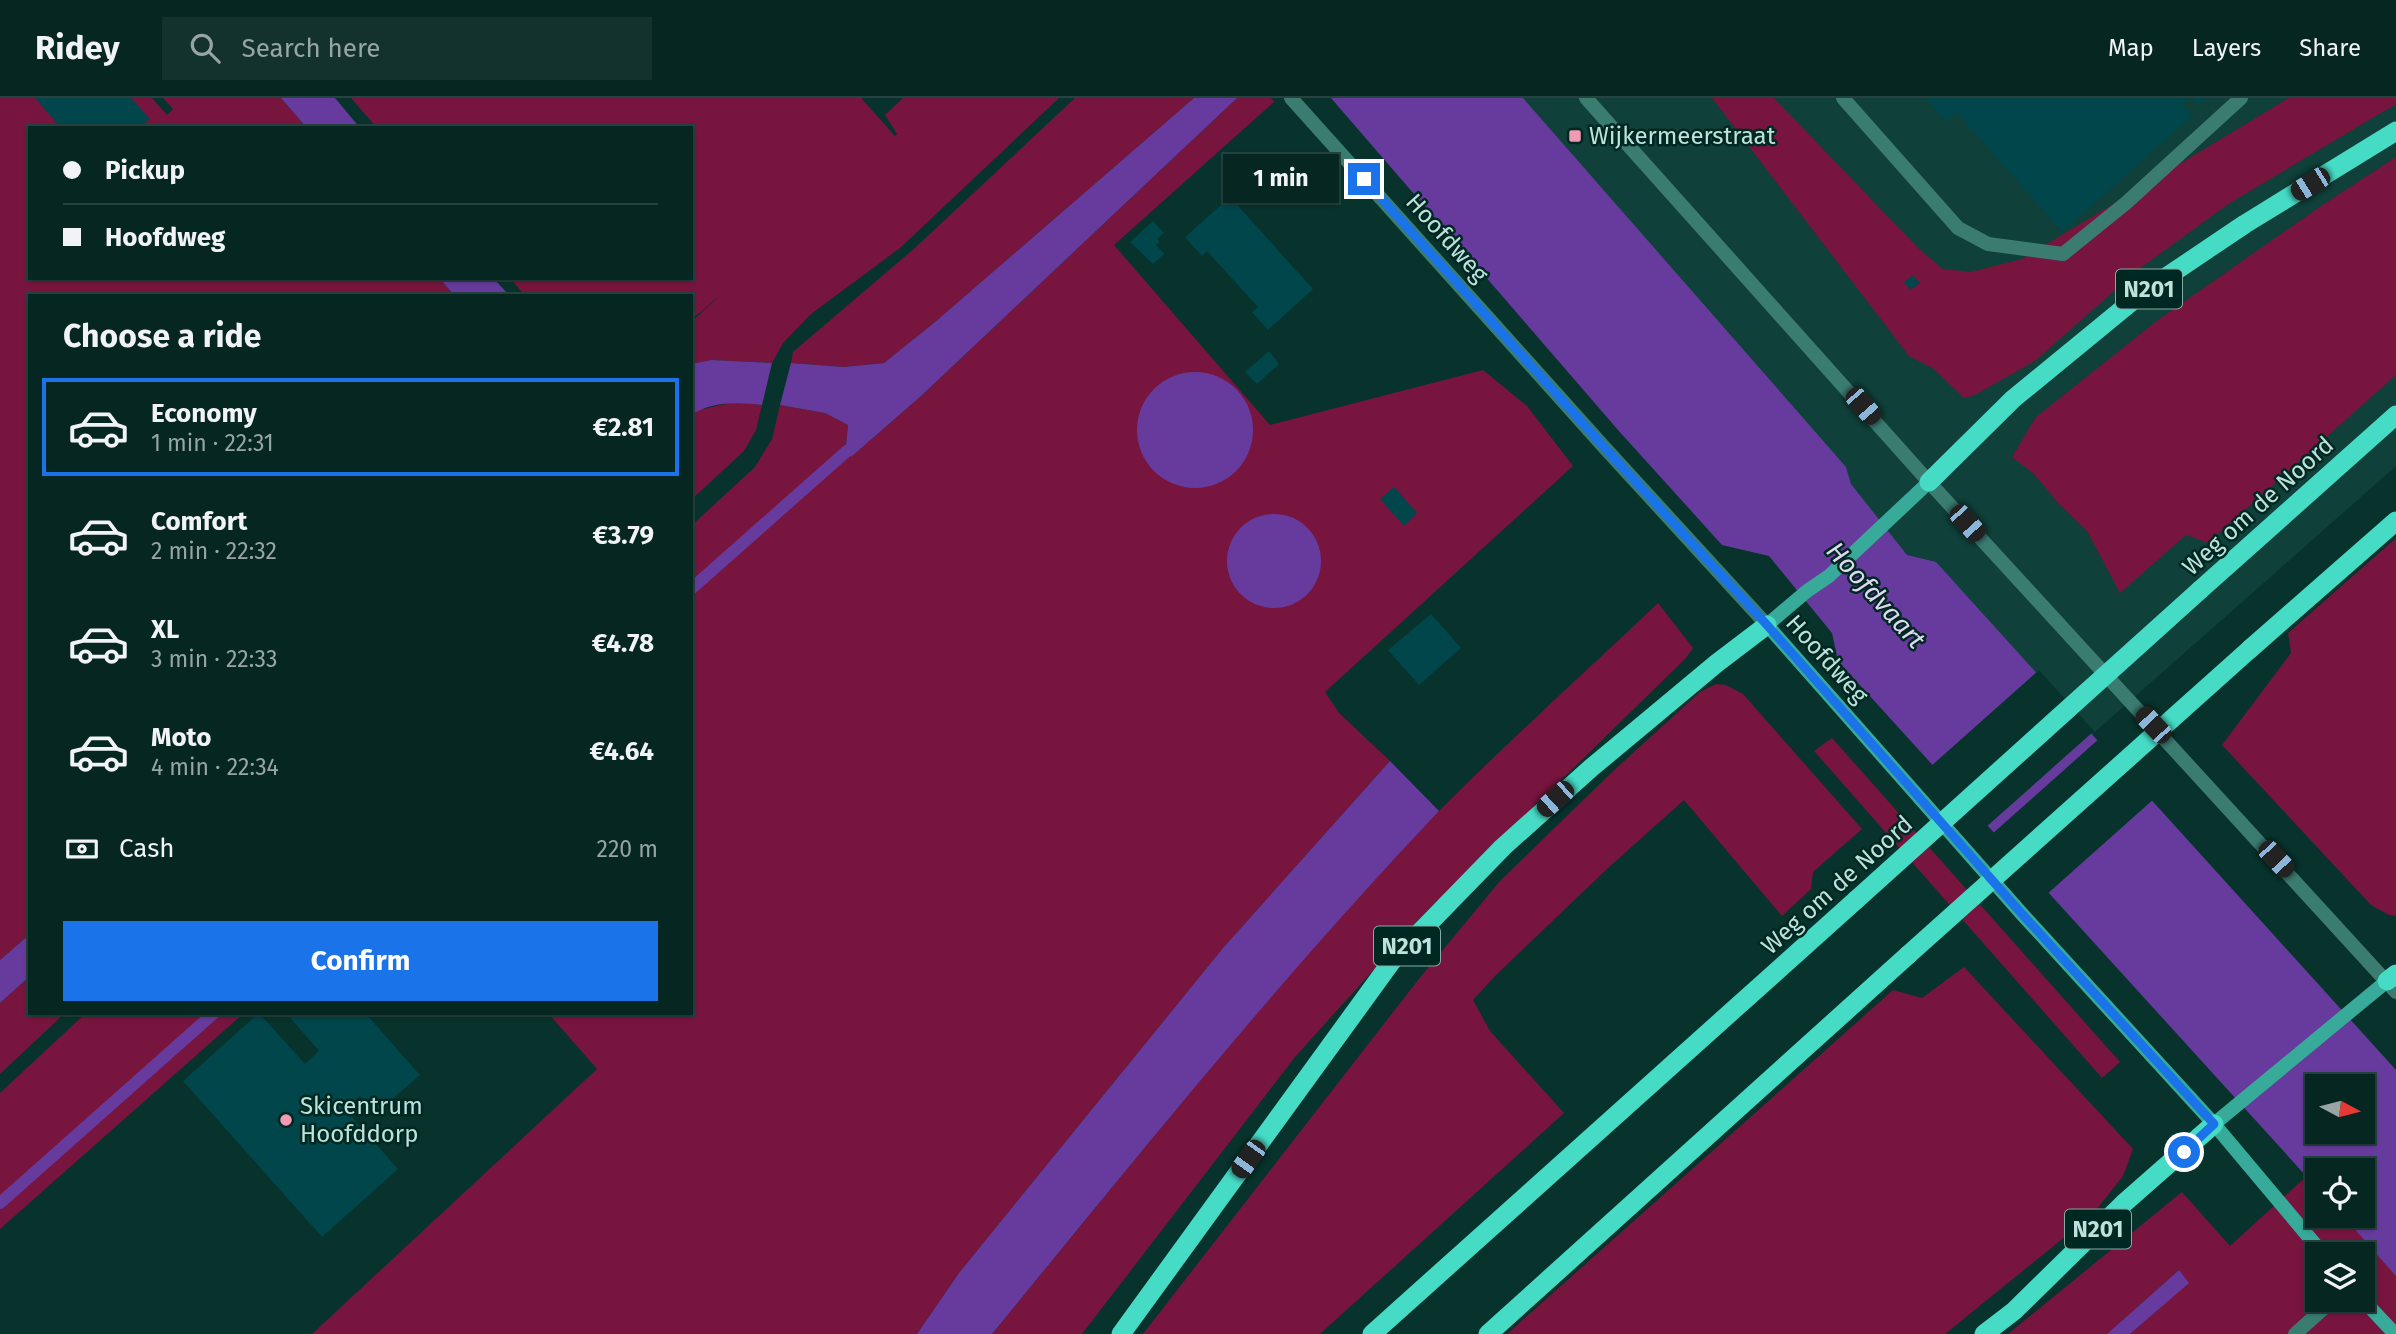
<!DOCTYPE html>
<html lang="en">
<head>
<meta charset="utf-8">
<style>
	body { margin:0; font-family:"Fira Sans",sans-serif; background:#13322e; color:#f1f3f6; height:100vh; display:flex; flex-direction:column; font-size:26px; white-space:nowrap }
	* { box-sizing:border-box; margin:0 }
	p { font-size:23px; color:#97a5a5 }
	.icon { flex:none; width:38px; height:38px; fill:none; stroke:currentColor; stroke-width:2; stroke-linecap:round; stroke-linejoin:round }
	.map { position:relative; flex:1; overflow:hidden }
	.drawer { position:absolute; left:28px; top:196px; width:665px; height:721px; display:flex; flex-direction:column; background:#052621; border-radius:0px; box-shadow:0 2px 5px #0004,0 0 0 2px #26433f }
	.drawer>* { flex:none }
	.guide { position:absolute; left:28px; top:28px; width:665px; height:154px; border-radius:0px; box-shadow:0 2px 5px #0004,0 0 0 2px #26433f; display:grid; align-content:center; height:154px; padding:0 35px; background:#052621 }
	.needle { width:46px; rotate:97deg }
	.fabs { position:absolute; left:2305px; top:976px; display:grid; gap:14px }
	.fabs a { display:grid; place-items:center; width:70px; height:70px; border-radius:0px; background:#052621; box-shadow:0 2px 5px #0004,0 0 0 2px #26433f; font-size:35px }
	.end { position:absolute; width:32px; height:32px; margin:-16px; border:9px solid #1a73e8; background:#fff; box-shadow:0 0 0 4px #fff }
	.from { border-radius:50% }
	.bubble { position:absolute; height:49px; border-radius:0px; background:#052621; box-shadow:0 2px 5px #0004,0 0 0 2px #26433f; font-size:23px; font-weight:700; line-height:49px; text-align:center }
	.car { position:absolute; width:21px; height:42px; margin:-21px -10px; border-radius:9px; box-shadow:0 0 5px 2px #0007; background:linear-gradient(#222 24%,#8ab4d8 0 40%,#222 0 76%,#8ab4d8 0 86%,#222 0) }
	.guide b { display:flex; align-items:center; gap:24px; height:66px; font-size:26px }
	.guide b+b { border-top:2px solid #26433f }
	.guide i { width:18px; height:18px; background:#f1f3f6 }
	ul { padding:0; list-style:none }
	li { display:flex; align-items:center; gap:21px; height:98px; margin:0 14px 10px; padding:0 21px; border:4px solid transparent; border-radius:0px }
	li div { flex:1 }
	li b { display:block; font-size:26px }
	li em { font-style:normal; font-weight:700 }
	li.selected { border-color:#1a73e8 }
	li>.icon { width:63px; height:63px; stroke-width:1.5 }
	h2 { padding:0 35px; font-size:32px; line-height:84px }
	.pay { display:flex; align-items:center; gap:18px; height:77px; padding:0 35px; font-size:26px }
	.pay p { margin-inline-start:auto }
	.primary-button { display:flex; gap:14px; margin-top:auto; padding:14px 35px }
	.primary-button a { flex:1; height:80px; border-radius:0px; background:#1a73e8; color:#fff; font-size:28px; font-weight:700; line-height:80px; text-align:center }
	header { display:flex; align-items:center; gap:42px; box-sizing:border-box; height:98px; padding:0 35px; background:#052621; border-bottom:2px solid #26433f }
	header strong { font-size:33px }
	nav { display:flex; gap:38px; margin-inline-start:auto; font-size:24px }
	.search { width:490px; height:63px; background:#13322e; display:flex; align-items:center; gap:18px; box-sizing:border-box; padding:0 24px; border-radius:0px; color:#97a5a5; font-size:26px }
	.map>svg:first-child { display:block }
</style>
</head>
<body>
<header>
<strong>Ridey</strong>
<div class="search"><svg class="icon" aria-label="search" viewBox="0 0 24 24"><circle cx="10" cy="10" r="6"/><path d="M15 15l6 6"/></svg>Search here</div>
<nav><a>Map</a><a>Layers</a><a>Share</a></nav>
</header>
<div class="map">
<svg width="2396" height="1236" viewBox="0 0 2396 1236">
	<rect width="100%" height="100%" fill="#07332c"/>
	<polygon fill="#0f4039" points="1441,0 2396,0 2396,368 2045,678"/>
	<g fill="#77153e" fill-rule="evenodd">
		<polygon points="0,0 152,0 167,17 173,11 163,0 281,0 307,30 30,30 30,180 439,180 455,198 30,198 30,836 0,862"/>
		<polygon points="351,0 861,0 895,38 897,36 885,17 903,0 1059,0 900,150 811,216 783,245 772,265 711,262 691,266 691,224 721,197 691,222 691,198 525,198 510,180 691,180 691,30 377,30"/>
		<polygon points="1075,0 1194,0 935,224 884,265 844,269 791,265 793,254 916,149"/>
		<polygon points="1237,0 1271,0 1274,4 1114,147 1270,327 1483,272 1527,308 1573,368 1325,594 1339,615 1390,663 1223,850 959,1175 917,1236 312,1236 597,971 548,915 691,915 691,428 755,369 772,341 780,307 825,315 848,327 846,348 852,358 921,298"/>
		<polygon points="1712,0 1774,0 1920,152 1943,171 1971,174 2022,161 2289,0 2396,0 2396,6 2230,105 2139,171 2035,263 1975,297 1964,300 1934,271 1909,258"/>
		<polygon points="2396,59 2396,277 2208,445 2186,437 2120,495 2087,433 2058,405 2034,376 2012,359 2036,319 2158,222 2321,108"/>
		<polygon points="735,304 762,307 756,332 744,353 691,402 691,317 699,312"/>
		<polygon points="2396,440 2396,818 2389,817 2371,807 2222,647 2291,555 2288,535"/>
		<path d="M 1658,505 L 1693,550 L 1686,560 L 1424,816 L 1295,959 L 1082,1236 L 992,1236 C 1115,1086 1237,934 1366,790 C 1457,689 1560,598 1658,505 Z"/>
		<polygon points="1716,586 1726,587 1743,596 1862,731 1813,774 1811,791 1782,818 1684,702 1608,770 1495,878 1473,902 1490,933 1564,1015 1320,1236 1143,1236 1418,882 1500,783 1611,675 1700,594"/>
		<polygon points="1832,640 2120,964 2102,980 1814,653"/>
		<polygon points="1964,869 2133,1051 2123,1078 2093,1116 1945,1236 1507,1236 1893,892 1922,900"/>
		<polygon points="30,878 30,915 65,915 0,976 0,905"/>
		<polygon points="86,915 244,915 0,1131 0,995"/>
		<path d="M 2396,997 L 2396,1236 L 2130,1236 L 2188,1185 L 2179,1172 L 2107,1236 L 2008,1236 L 2182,1094 L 2230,1148 L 2355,1034 L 2362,1034 ZM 2317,1073 L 2362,1073 L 2362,1118 L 2317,1118 ZM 2317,1157 L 2362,1157 L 2362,1202 L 2317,1202 Z"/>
	</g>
	<g fill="#673b9d" fill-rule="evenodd">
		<polygon points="281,0 335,0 360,30 307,30"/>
		<polygon points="1194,0 1237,0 921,298 851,359 846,348 848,327 825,315 780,307 791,265 844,269 884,265 935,224"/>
		<path d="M 1331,0 L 1523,0 L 1846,369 L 1851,386 L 1907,457 L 1936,464 L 2396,972 L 2396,1178 L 2343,1118 L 2362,1118 L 2362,1073 L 2317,1073 L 2317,1090 L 1838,563 L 1832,535 L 1769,458 L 1722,447 L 1618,332 ZM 2317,989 L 2362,989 L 2362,1034 L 2317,1034 Z"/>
		<polygon points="439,180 493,180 510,198 455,198"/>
		<path d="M 711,262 L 772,265 L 762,307 C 738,304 712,303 691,317 L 691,266 Z"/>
		<circle cx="1195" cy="332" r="58"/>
		<circle cx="1274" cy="463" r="47"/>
		<path d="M 1390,663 L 1439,713 C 1281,879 1137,1059 992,1236 L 917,1236 L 959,1175 L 1223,850 Z"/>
		<polygon points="30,836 30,878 0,905 0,862"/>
		<polygon points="2179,1172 2189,1185 2130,1236 2107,1236"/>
	</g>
	<g fill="#07332c">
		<polygon points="2039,572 2094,633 1985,730 1930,669"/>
		<polygon points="2100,640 2155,700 2046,797 1991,737"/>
	</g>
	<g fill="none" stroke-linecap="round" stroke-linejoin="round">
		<g stroke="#673b9d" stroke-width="12">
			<polyline points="691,491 848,352"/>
			<polyline points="0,1105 214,915"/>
		</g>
	</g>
	<g fill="#00464a">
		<polygon points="35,0 131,0 150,21 140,30 61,30"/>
		<polygon points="1925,0 2188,0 2181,6 2192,18 2062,134 1956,14 1946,24"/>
		<polygon points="2193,0 2207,0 2199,7"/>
		<polygon points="1230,99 1313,191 1268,232 1252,214 1258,209 1207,153 1202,158 1185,139"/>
		<polygon points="1153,123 1164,135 1157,141 1160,144 1156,147 1164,156 1153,166 1130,144"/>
		<polygon points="1913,177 1920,185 1910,192 1904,184"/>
		<polygon points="1269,253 1279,266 1257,286 1245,274"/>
		<polygon points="1394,389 1417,415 1404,428 1380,401"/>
		<polygon points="1431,516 1461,550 1419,587 1388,552"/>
		<polygon points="259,915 305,966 319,953 286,915 365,915 420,977 375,1016 360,998 345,1011 398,1071 322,1139 183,983"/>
	</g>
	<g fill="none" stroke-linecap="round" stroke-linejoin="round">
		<polyline stroke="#3b7c71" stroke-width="14" points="1843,0 1958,130 1988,146 2063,156 2126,105 2241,0"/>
		<polyline stroke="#3b7c71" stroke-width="14" points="2295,1236 2333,1202"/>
		<g stroke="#3b7c71" stroke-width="14">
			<polyline points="1291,0 1604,349 1767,527"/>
			<polyline points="1586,0 1929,384 2396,894"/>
		</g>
		<g stroke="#37aa99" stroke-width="14">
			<polyline points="1929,384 1829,478 1807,493 1767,527 2022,816 2214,1026 2324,1157"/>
			<polyline points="2214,1026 2387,883"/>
			<polyline points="2362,1201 2395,1236"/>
		</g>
		<g stroke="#45dbc5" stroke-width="19">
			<polyline points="1929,384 2013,301 2141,196 2245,126 2396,33"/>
			<polyline points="2200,492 2396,317"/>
			<polyline points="2250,551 2396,423"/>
			<polyline points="2387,883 2396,876"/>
			<polyline points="1121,1236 1392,863 1503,749 1591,670 1717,565 1767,527"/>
			<polyline points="1372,1236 1856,802"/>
			<polyline points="1488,1236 1908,857"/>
			<polyline points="1984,1236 2014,1213 2123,1106 2214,1026"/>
		</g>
		<g stroke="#45dbc5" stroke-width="19">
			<polyline points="1856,802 2200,492"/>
			<polyline points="1908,857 2250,551"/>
		</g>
	</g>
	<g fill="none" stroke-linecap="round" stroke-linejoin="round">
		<polyline stroke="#1a73e8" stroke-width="9" points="1364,81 1604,349 1767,527 2022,816 2214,1026 2184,1054"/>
	</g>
	<g fill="#f19ab3" stroke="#002823" stroke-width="2.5">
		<rect x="1568" y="31" width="14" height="14" rx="3.5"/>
		<circle cx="286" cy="1022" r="7"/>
	</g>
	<g text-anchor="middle" stroke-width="5" stroke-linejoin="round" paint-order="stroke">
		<g fill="#002823" stroke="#85aaa3" stroke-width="2">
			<rect x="2116" y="171.5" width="66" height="39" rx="5"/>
			<rect x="1374" y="828.5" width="66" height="39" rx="5"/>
			<rect x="2065" y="1111.5" width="66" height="39" rx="5"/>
		</g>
		<g font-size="23" font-weight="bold" fill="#bee2da">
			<text x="2149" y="199">N201</text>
			<text x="1407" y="856">N201</text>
			<text x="2098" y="1139">N201</text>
		</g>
		<g font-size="24" fill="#bee2da" stroke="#002823" text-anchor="start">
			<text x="1589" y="46">Wijkermeerstraat</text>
			<text x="300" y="1016">Skicentrum<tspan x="300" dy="28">Hoofddorp</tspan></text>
		</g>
		<g font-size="24" fill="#bee2da" stroke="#002823">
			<text transform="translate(1447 140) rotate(48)" y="8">Hoofdweg</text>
			<text transform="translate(2258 408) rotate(-42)" y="8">Weg om de Noord</text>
			<text transform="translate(1827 561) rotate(48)" y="8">Hoofdweg</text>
			<text transform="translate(1837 787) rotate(-42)" y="8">Weg om de Noord</text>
		</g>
		<g font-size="26" font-style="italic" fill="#e1d8f2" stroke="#002823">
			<text transform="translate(1876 497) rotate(48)" y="9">Hoofdvaart</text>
		</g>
	</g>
</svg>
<div class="fabs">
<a><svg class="needle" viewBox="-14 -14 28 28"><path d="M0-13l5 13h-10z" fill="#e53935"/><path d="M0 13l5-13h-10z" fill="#97a5a5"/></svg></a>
<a><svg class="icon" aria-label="locate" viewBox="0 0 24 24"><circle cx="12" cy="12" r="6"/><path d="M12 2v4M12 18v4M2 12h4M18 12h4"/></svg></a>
<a><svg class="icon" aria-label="layers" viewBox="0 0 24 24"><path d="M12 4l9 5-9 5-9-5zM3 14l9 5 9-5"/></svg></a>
</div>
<i class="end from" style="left:2184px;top:1054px"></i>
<i class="end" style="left:1364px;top:81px"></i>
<div class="bubble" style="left:1223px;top:56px;width:116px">1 min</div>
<i class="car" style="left:2310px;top:86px;rotate:238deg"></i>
<i class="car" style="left:1863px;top:308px;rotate:139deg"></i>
<i class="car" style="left:1967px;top:425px;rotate:138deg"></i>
<i class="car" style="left:2153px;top:627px;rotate:317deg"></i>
<i class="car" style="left:1555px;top:701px;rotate:228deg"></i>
<i class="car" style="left:2276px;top:761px;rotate:137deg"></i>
<i class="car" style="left:1248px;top:1061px;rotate:216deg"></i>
<div class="guide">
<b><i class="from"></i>Pickup</b>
<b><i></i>Hoofdweg</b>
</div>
<section class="drawer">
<h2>Choose a ride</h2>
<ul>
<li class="selected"><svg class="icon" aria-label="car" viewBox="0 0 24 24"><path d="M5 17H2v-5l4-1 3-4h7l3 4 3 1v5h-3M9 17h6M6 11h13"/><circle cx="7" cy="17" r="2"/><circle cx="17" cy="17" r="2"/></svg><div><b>Economy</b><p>1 min · 22:31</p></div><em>€2.81</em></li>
<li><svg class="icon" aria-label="car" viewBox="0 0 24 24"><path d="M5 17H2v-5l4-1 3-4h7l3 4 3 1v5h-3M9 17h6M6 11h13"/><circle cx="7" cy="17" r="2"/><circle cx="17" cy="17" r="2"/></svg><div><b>Comfort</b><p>2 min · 22:32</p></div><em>€3.79</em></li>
<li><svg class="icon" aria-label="car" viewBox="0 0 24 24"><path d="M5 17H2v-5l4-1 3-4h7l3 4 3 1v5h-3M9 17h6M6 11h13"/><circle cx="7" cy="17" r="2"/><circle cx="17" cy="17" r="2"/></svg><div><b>XL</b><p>3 min · 22:33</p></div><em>€4.78</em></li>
<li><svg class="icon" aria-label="car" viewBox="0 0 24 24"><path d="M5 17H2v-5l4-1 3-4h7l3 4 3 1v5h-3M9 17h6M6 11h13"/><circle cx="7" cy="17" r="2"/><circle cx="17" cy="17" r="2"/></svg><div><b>Moto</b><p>4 min · 22:34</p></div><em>€4.64</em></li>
</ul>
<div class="pay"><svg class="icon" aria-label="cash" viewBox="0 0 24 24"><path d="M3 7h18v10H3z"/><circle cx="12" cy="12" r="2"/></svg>Cash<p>220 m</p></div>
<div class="primary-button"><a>Confirm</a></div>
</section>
</div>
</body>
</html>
